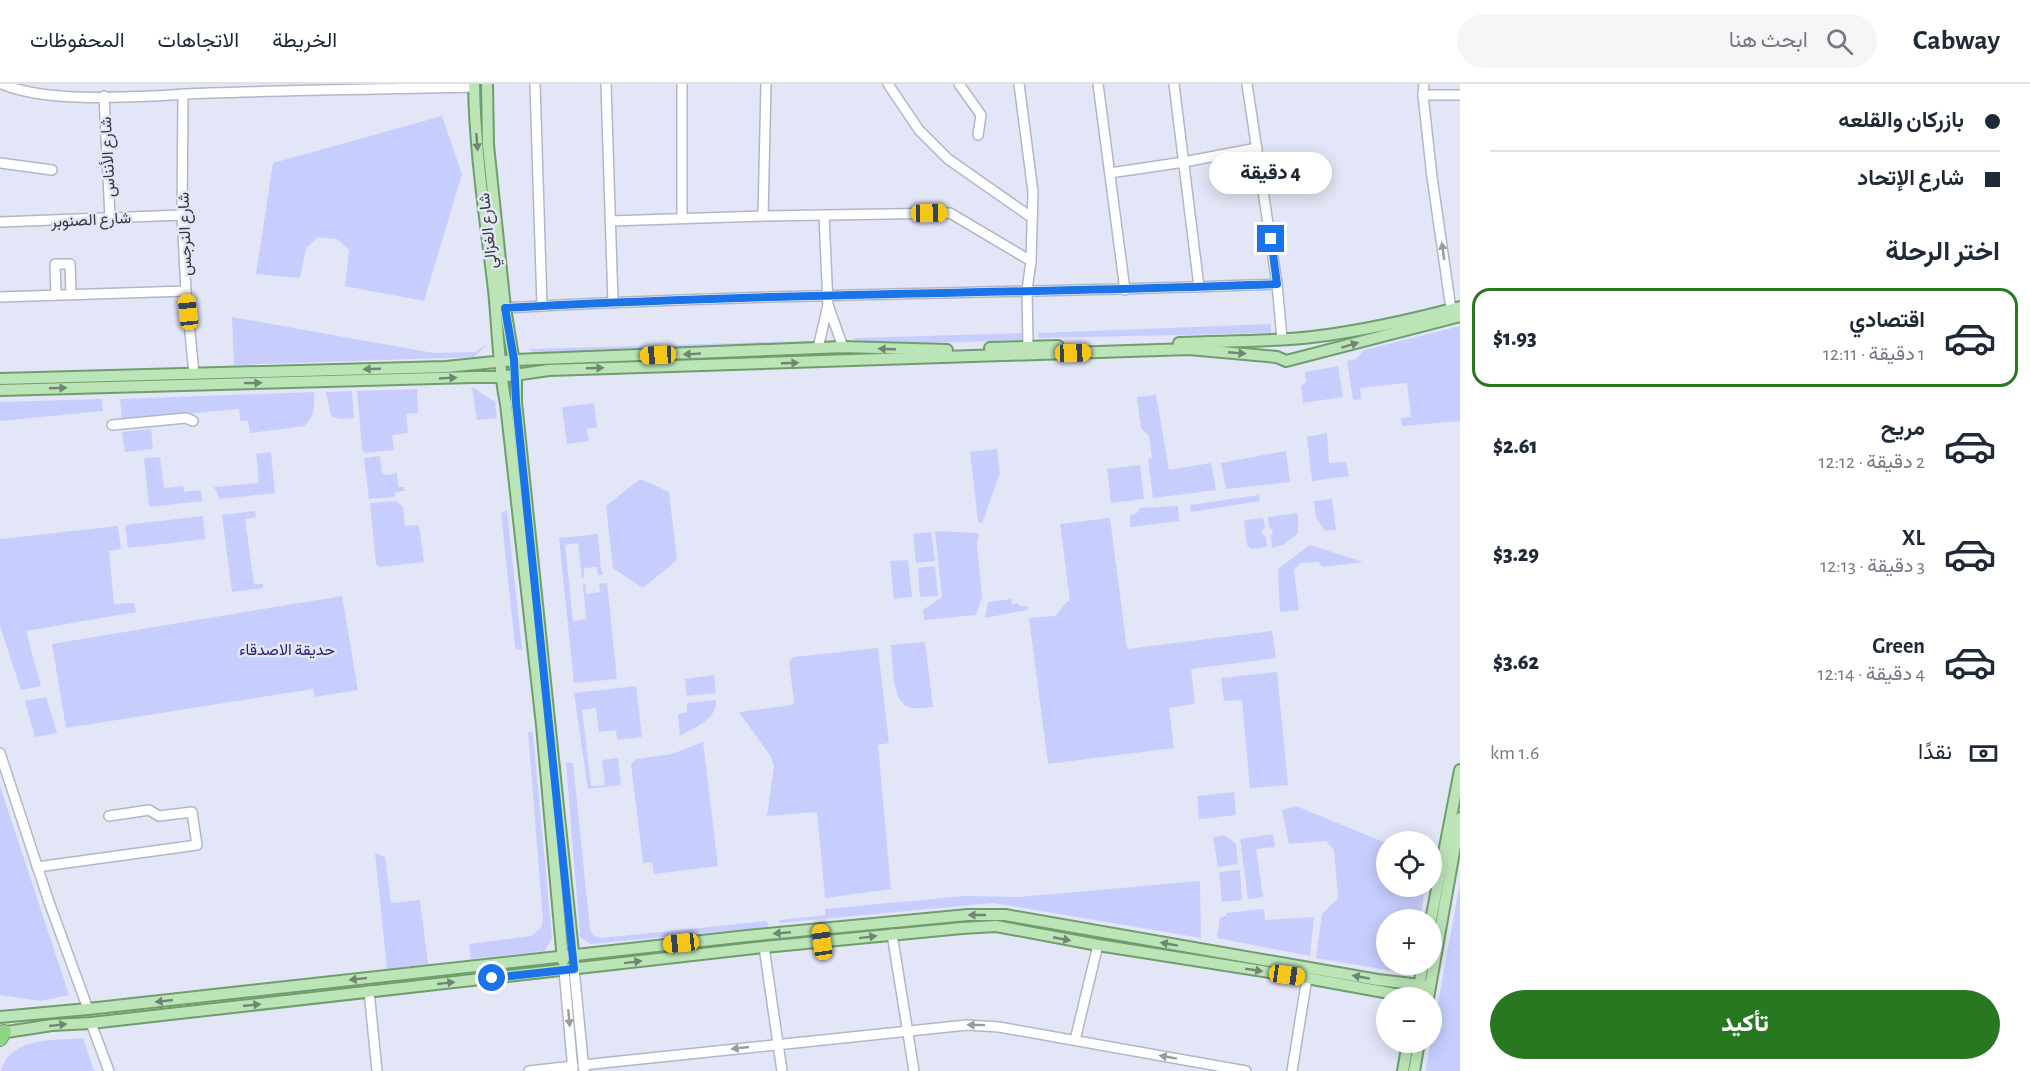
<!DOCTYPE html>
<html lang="ar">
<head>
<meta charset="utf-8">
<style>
	body { margin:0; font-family:"Alegreya Sans",Vazirmatn,sans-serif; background:#f6f6f7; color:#1f2937; direction:rtl; height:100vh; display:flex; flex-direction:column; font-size:22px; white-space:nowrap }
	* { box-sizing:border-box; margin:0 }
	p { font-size:20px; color:#747a83 }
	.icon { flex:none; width:33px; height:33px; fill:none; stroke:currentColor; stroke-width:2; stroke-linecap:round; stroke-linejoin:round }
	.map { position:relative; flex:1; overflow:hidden; direction:ltr }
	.drawer { display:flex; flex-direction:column; background:#fff; width:570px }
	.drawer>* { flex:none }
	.guide { display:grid; align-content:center; height:132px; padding:0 30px; background:#fff }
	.tools { position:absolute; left:1376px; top:747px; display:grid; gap:12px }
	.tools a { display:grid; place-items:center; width:66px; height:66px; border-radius:50%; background:#fff; box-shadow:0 3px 15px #0003; font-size:30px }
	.end { position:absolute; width:27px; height:27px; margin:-14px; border:8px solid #1a73e8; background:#fff; box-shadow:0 0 0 3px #fff }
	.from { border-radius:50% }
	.bubble { position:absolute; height:42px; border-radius:21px; background:#fff; box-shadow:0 3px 15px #0003; font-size:20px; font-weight:800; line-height:42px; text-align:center; direction:rtl }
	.car { position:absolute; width:18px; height:36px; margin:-18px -9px; border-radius:8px; box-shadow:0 0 4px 2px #0007; background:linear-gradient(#f5c518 24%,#345 0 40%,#f5c518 0 76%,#345 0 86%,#f5c518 0) }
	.guide b { display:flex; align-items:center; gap:21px; height:57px; font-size:22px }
	.guide b+b { border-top:2px solid #e0e1e3 }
	.guide i { width:15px; height:15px; background:#1f2937 }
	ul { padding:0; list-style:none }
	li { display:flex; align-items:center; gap:18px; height:99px; margin:0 12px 9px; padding:0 18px; border:3px solid transparent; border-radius:18px }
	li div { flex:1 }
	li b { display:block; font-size:22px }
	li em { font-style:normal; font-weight:800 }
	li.active { border-color:#287822 }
	li>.icon { width:54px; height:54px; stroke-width:1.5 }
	h2 { padding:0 30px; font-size:27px; line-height:72px }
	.pay { display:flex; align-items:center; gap:15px; height:66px; padding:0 30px; font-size:22px }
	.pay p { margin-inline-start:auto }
	.action { display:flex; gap:12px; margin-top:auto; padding:12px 30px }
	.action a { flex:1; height:69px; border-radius:36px; background:#287822; color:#fff; font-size:24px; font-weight:800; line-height:69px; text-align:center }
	header { display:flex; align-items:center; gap:36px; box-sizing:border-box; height:84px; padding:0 30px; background:#fff; border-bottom:2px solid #e0e1e3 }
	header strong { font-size:28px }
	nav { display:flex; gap:33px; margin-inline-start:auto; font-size:21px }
	.search { width:420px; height:54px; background:#f6f6f7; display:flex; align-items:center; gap:15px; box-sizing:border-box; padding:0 21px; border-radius:33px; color:#747a83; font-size:22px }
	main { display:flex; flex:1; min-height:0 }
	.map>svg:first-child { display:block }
</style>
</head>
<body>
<header>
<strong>Cabway</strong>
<div class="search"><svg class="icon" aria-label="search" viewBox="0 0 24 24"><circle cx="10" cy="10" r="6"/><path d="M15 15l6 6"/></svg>ابحث هنا</div>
<nav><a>الخريطة</a><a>الاتجاهات</a><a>المحفوظات</a></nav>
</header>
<main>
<section class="drawer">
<div class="guide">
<b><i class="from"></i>بازركان والقلعه</b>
<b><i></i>شارع الإتحاد</b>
</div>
<h2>اختر الرحلة</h2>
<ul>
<li class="active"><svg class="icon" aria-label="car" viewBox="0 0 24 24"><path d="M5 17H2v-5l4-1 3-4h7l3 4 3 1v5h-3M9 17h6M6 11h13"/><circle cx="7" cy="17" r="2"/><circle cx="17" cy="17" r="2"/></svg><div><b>اقتصادي</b><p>1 دقيقة · 12:11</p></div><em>$1.93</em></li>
<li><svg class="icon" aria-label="car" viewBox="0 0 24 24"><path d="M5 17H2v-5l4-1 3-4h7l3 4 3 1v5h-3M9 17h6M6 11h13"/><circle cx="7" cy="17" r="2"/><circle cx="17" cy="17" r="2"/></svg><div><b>مريح</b><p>2 دقيقة · 12:12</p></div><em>$2.61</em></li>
<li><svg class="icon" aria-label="car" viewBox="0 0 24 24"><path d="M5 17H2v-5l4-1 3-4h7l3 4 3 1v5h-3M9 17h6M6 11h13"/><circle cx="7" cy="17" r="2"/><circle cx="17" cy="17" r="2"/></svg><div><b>XL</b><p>3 دقيقة · 12:13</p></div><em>$3.29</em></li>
<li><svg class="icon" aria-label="car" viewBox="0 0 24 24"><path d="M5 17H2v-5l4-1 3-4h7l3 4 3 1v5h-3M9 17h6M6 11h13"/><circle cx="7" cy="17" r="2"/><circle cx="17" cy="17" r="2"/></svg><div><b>Green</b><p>4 دقيقة · 12:14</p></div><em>$3.62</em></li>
</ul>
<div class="pay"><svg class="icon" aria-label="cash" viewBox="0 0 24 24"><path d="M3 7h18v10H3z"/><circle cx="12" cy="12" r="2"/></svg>نقدًا<p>1.6 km</p></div>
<div class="action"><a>تأكيد</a></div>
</section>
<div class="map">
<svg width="1460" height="987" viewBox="0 0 1460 987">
	<rect width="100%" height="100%" fill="#e3e6f7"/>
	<g fill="#c7cefe">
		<polygon points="442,32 462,90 424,217 345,202 349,166 337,155 318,153 306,164 300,194 256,190 273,79"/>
		<polygon points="232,233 434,269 475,268 489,259 474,273 234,281"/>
		<polygon points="1271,240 1271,249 1039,254 1038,249"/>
		<polygon points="1460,242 1460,337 1402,342 1401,334 1411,333 1407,299 1360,304 1361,315 1353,316 1347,277 1356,275 1364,266"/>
		<polygon points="1023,249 1023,256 928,259 858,258 853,254"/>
		<polygon points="810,257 808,259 736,266 547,272 536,270 529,265"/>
		<polygon points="1338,282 1343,313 1303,319 1301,302 1306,298 1305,290 1306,288"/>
		<polygon points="472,303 495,318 497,334 477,336"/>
		<polygon points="417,305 418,329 406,330 408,349 392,351 394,366 365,369 362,365 357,307"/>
		<polygon points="352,307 354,334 340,335 331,332 326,308"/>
		<path d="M 314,308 C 315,320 314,335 304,342 L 250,349 L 248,337 L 240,337 L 239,325 L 122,336 L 120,315 Z"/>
		<polygon points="1156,311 1169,386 1211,379 1216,406 1153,414 1148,375 1152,374 1149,352 1141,344 1137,313"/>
		<polygon points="102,315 103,327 0,337 0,318"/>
		<polygon points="594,319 597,343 587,345 589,357 567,360 562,323"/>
		<polygon points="151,345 153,365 125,368 122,348"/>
		<polygon points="1327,349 1329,379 1346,378 1349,392 1312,397 1307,353"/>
		<polygon points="997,365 1000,389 982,439 978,438 970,368"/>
		<polygon points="1286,367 1290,398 1226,405 1221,379"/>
		<polygon points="271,368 275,409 220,415 214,403 259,399 256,370"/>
		<polygon points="380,372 382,389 386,391 397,389 398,403 404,403 405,407 395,408 395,413 369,415 364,374"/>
		<polygon points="160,373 164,404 183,402 184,408 201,406 202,417 149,423 144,374"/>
		<polygon points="1140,381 1144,415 1111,419 1107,385"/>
		<polygon points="640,395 669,408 677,476 643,504 613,484 606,422"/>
		<polygon points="1259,411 1260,417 1191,428 1190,421"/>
		<polygon points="1332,415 1336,446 1325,447 1316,433 1314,417"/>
		<polygon points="396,417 403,423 405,442 419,441 424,478 380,483 376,480 370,419"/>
		<polygon points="1178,422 1179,437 1130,443 1130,431 1136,430 1140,424"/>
		<polygon points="507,426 522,566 516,565 515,562 501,429"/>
		<polygon points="255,427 256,433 245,435 254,500 263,500 263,504 232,508 222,431"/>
		<polygon points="1298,429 1298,449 1283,461 1272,464 1271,452 1273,447 1269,443 1268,433"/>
		<polygon points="203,432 205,455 128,464 125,441"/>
		<polygon points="1110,434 1127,565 1272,547 1276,574 1191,585 1195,620 1169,624 1174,664 1048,680 1029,534 1055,532 1067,518 1070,517 1060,440"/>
		<polygon points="1263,434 1265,443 1261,449 1266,453 1267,463 1251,465 1247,461 1244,436"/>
		<polygon points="118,442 121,465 109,467 114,520 134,519 136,528 26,547 41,602 21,606 0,542 0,455"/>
		<polygon points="935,447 979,449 977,460 982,513 976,531 924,536 923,526 942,513"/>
		<polygon points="931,448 935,477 916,479 913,450"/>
		<polygon points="598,450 601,485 603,491 598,491 597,483 584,484 584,493 582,494 578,459 565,461 573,537 586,535 583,500 585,499 586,510 600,508 599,500 607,499 617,595 574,599 559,454"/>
		<polygon points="1310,461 1363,478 1323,483 1318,478 1300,479 1294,486 1299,526 1280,528 1278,485"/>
		<polygon points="908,476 912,513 894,515 890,477"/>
		<polygon points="935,482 938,512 920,513 918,484"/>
		<polygon points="342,512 358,606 315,613 313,605 66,644 52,560"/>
		<polygon points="1011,515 1012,520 1018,519 1019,522 1027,522 1028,526 985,534 988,518"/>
		<path d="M 925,558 L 933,623 C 925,623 917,626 909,623 C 891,618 893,577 891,561 Z"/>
		<polygon points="878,564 889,659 878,661 891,805 825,814 817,728 767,732 774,682 771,673 739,628 792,621 794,618 789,578 793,573"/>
		<polygon points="1277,588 1288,701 1250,704 1242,616 1224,617 1221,594"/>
		<polygon points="714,591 716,609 687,612 685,595"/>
		<polygon points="636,602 642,653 617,656 616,646 599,648 596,624 582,626 591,702 605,701 602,676 618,674 621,701 588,705 574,609"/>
		<polygon points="46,613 57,649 35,653 25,617"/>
		<path d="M 716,616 C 717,636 696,642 680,652 L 678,630 L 687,628 L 687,619 Z"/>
		<polygon points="528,648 532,648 533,651 552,853 545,867 471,875 469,860 531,852 541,844 543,836"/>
		<polygon points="703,658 718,782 654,790 652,778 643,779 631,680 636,675 672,670"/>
		<polygon points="566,679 573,679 590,845 594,852 602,854 767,837 768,843 590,860 580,853"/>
		<polygon points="0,702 69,911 41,917 0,911"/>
		<polygon points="1234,708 1236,731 1199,735 1197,712"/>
		<polygon points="1296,722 1386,759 1386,802 1425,803 1420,835 1386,836 1386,880 1412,881 1412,884 1398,888 1316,874 1322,830 1338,814 1334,766 1326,757 1289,760 1282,726"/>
		<polygon points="1273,750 1275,763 1256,765 1263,813 1248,815 1240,755"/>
		<polygon points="1224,751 1236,760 1238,780 1218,783 1213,753"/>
		<polygon points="375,769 385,773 391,819 420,816 428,880 387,885"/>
		<polygon points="1240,786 1242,816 1222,818 1219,788"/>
		<polygon points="1200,797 1201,854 993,819 780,839 779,836 825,831 825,825 964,812 1019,813"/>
		<polygon points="1460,799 1460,987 1426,987 1426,984"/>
		<polygon points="1264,825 1265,836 1314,833 1310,872 1217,854 1220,833 1226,832 1226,829"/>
		<path d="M 83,954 L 94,987 L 1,987 C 11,952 54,957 83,954 Z"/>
	</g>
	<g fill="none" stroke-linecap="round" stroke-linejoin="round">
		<g stroke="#b3b6c6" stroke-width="12">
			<g id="minor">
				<path d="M 2,0 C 55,22 152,11 210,9 C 298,6 386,5 474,3"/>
				<polyline points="535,0 542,222"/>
				<polyline points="606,0 613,219"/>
				<polyline points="682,0 682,134"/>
				<polyline points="888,0 919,46 948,75 1031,133"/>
				<polyline points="959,0 981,31 978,51"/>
				<polyline points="1019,0 1033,108 1031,177 1027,206 1028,263"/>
				<polyline points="1098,0 1125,206"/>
				<polyline points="1174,0 1199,203"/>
				<polyline points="1247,0 1277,200 1282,255"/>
				<polyline points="1424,0 1423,11 1432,93 1451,225"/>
				<polyline points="183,10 182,131 186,207 194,290"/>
				<polyline points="1423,11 1460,11"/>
				<polyline points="104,12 110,134"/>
				<polyline points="0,79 52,86"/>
				<polyline points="1110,89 1184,78 1257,64"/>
				<polyline points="824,131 828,221"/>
				<polyline points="763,132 766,0"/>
				<polyline points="610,137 763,132 950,129 1031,177"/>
				<polyline points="0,138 182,131"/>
				<polyline points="56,210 55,180 70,180 71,210"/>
				<polyline points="0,213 186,207"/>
				<path d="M 505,224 C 762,209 1020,210 1277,200"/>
				<polyline points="818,264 828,221 843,263"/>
				<polyline points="112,341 186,334 193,337"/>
				<polyline points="0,669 49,818 88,925"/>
				<polyline points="37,783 197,761 192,728 159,732 149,726 109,732"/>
				<polyline points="892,850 914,987"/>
				<polyline points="764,863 782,987"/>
				<polyline points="574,885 584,987"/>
				<polyline points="564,886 573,987"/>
				<polyline points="369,907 377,987"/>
				<polyline points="91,939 109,987"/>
				<polyline points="1075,956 1098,861"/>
				<polyline points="583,981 967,941 999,943 1246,987"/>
				<polyline points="529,987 573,982"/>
				<polyline points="1292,987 1307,894"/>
			</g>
		</g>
		<g stroke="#709d6d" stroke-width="14">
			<g id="major">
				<path d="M 474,0 C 475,69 486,137 494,206 C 498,244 498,281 506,320 L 542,641 L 563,877"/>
				<polyline points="487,0 488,61 505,224 516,291 516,318 574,877"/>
				<path d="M 1179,259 C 1223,257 1268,258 1312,253 C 1362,247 1411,236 1460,223"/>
				<polyline points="990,264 1058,262"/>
				<polyline points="0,295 446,283 514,276 843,263 947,266"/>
				<polyline points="0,306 473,293 500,293 549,286 1189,265 1277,273 1286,277 1460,232"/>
				<polyline points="1431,836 1460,686"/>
				<polyline points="1428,914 1460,734"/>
				<polyline points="0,933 88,925 747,852 968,831 1005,831 1378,896 1430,902"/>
				<polyline points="0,949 52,941 91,939 764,863 962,844 996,842 1098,861 1307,894 1417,914 1423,880"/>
				<polyline points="1403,987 1408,958"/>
				<polyline points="1414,987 1419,958"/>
			</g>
		</g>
		<g stroke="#709d6d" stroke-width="16">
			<polyline id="highway" points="0,955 4,948"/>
		</g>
		<use href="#minor" stroke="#fff" stroke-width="9"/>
		<use href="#major" stroke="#bce5b7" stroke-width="10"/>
		<use href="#highway" stroke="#8fd487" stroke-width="14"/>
	</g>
	<defs><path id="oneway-solid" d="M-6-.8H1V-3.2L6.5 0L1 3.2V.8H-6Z" transform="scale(1.5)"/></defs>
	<g fill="#728574">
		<use href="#oneway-solid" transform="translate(477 58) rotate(85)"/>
		<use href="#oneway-solid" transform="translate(1350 261) rotate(-17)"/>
		<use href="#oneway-solid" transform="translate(887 265) rotate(-178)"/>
		<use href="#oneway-solid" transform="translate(1237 269) rotate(5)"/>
		<use href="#oneway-solid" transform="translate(692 270) rotate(177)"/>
		<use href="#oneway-solid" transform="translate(790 279) rotate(-2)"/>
		<use href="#oneway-solid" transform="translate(595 284) rotate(-2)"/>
		<use href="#oneway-solid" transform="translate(372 285) rotate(178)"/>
		<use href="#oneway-solid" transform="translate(448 294) rotate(-3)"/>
		<use href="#oneway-solid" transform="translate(253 299) rotate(-1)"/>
		<use href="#oneway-solid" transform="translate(58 304) rotate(-2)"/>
		<use href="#oneway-solid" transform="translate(977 831) rotate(180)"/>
		<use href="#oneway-solid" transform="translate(782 849) rotate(175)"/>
		<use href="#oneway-solid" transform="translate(868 853) rotate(-7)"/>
		<use href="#oneway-solid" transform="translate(1062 855) rotate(11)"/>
		<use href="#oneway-solid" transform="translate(1169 860) rotate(-170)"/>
		<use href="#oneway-solid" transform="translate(633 878) rotate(-7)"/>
		<use href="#oneway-solid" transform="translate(1254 886) rotate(9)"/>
		<use href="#oneway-solid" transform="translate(1361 893) rotate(-170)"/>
		<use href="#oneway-solid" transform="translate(358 895) rotate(174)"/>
		<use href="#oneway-solid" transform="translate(446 899) rotate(-6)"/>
		<use href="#oneway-solid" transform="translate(164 917) rotate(174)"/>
		<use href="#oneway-solid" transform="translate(252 921) rotate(-6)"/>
		<use href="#oneway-solid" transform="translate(58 941) rotate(-6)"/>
	</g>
	<g fill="#9a9b9e">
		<use href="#oneway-solid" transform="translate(1443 167) rotate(-98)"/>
		<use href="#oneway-solid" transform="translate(569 934) rotate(85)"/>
		<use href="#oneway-solid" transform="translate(976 941) rotate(-179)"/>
		<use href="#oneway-solid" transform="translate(740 964) rotate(174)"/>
		<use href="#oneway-solid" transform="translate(1168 973) rotate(-170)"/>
	</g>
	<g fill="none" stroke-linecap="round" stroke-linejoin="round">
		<path stroke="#1a73e8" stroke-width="8" d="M 492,894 L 574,885 L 516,318 L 514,276 L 505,224 C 762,209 1020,210 1277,200 L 1271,155"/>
	</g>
	<g text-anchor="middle" stroke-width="5" stroke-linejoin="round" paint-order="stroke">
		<g font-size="16" fill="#36373d" stroke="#e3e6f7">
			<text transform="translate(107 73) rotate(-93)" y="6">شارع الأنناس</text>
			<text transform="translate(91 135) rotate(-3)" y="6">شارع الصنوبر</text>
			<text transform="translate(487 147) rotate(-96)" y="6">شارع الغزالي</text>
			<text transform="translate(184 150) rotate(-92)" y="6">شارع النرجس</text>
		</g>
		<g font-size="16" fill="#282375" stroke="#e3e6f7">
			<text x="287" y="571">حديقة الاصدقاء</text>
		</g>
	</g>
</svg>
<div class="tools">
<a><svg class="icon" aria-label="locate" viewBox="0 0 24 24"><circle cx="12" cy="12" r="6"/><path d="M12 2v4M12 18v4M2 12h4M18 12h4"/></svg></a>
<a>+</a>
<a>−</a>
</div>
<i class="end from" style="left:492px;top:894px"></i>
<i class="end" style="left:1271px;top:155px"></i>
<div class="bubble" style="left:1209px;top:68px;width:123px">4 دقيقة</div>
<i class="car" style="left:929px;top:129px;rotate:89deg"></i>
<i class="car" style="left:188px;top:228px;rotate:354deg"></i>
<i class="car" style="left:1073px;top:269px;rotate:88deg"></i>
<i class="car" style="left:658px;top:271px;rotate:267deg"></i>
<i class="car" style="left:822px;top:858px;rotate:352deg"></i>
<i class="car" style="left:681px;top:859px;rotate:264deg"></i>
<i class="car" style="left:1287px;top:891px;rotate:98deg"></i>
</div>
</main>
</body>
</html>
